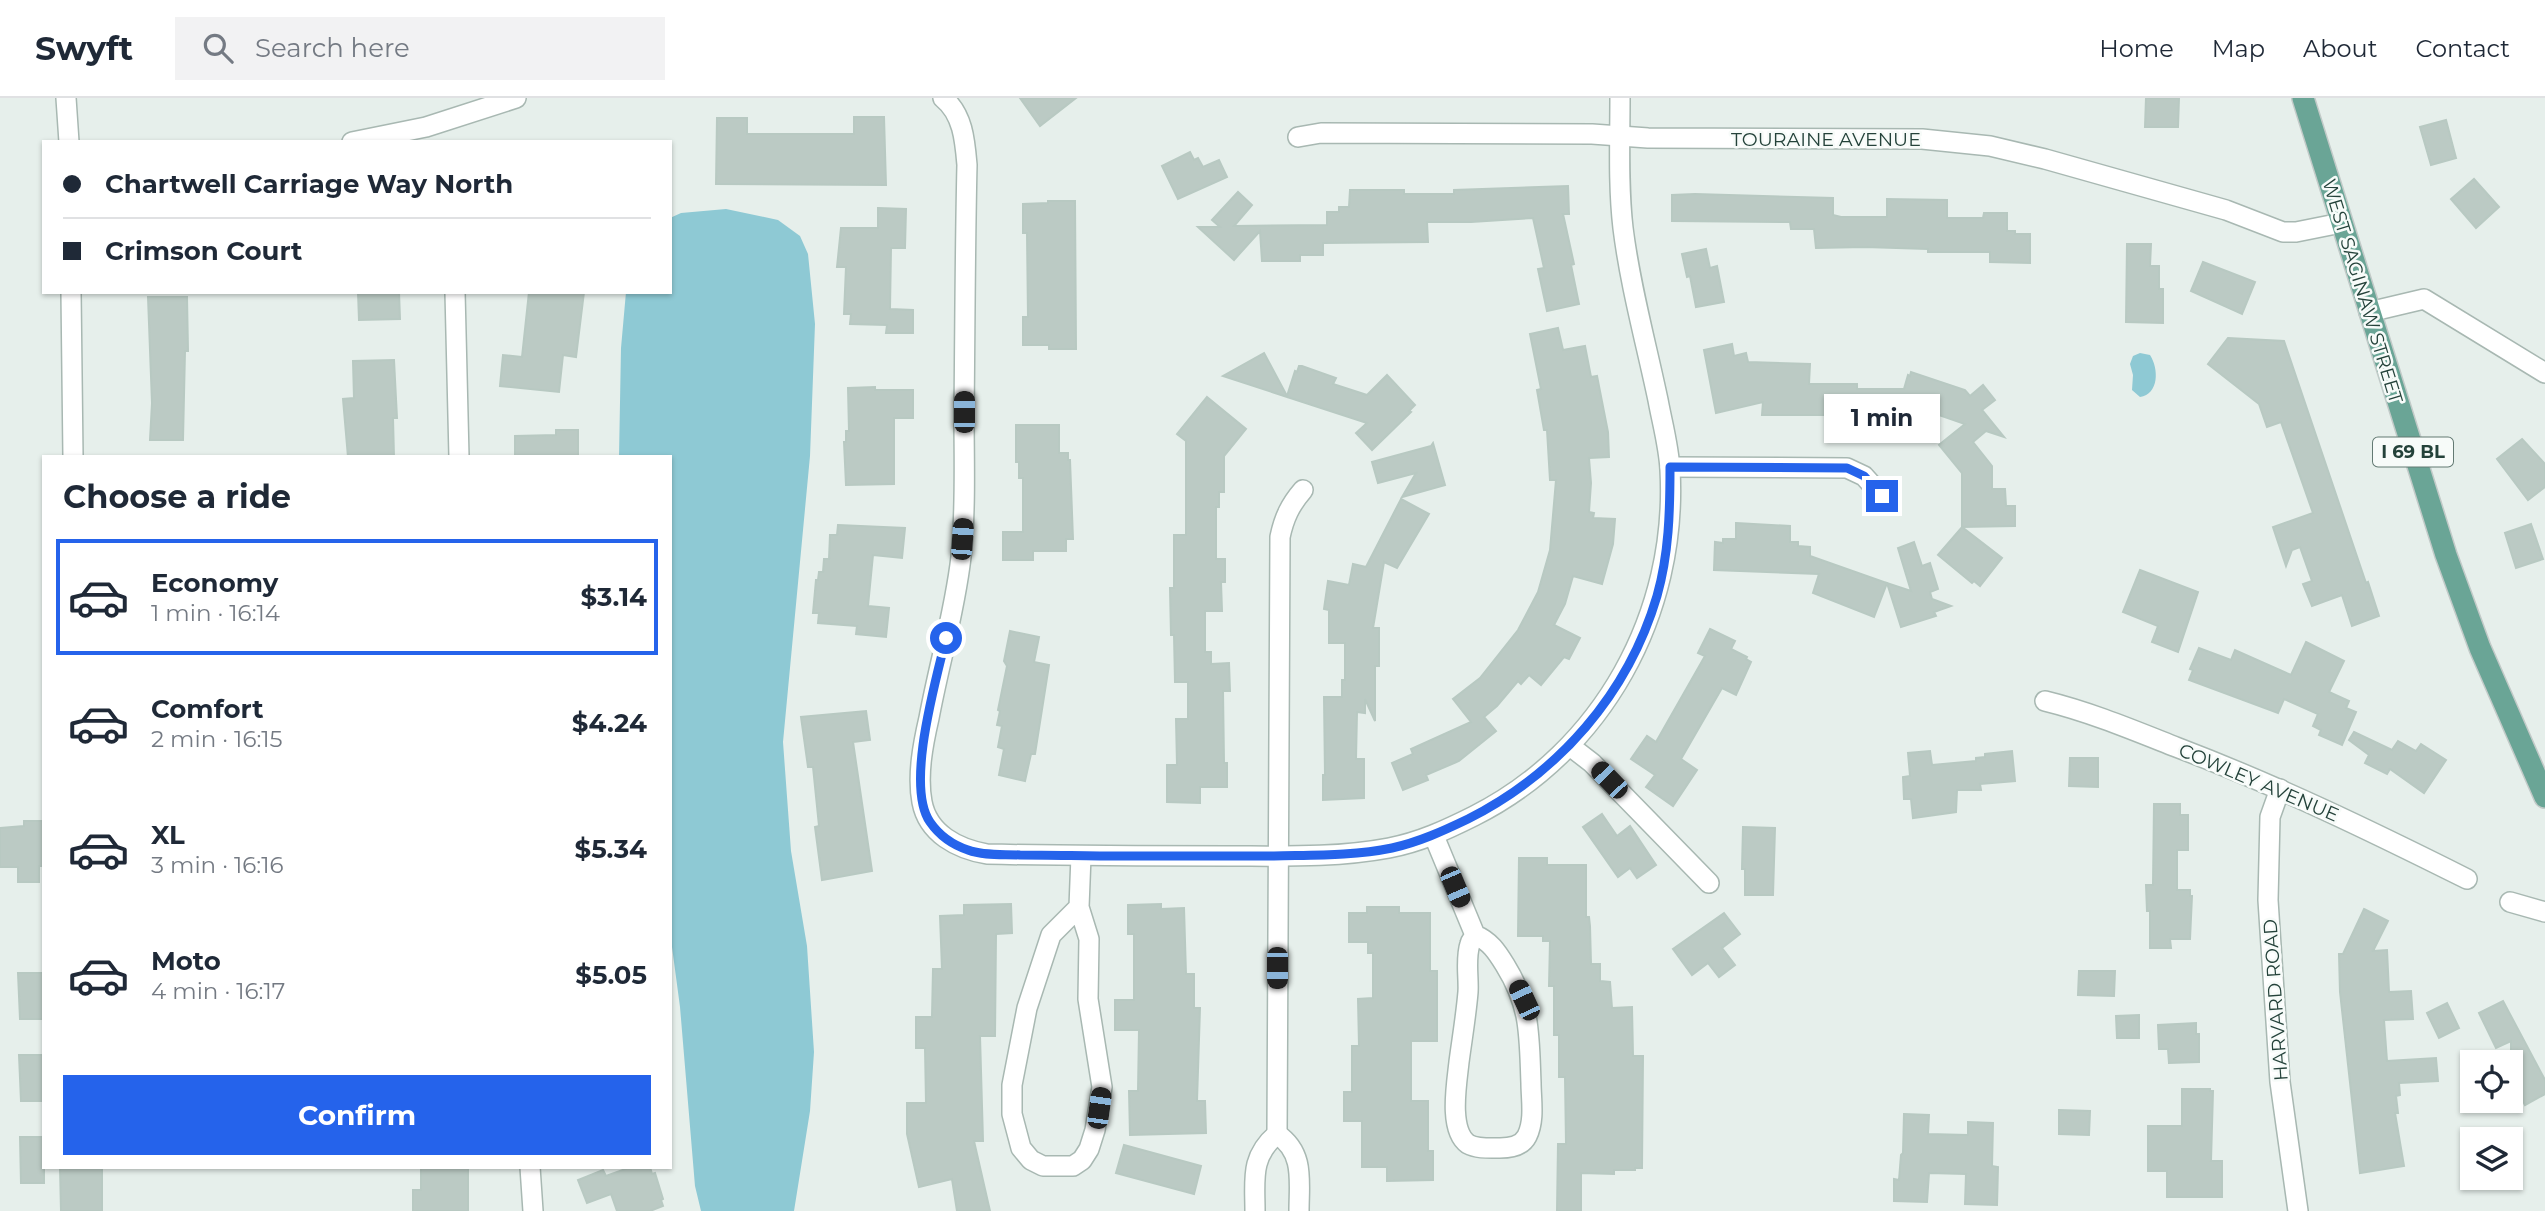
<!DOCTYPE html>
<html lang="en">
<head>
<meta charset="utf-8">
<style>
	body { margin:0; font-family:Montserrat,sans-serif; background:#f2f2f3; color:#1f2937; height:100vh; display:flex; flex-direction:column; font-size:26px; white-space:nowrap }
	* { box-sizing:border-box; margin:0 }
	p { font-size:23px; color:#747a83 }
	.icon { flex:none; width:38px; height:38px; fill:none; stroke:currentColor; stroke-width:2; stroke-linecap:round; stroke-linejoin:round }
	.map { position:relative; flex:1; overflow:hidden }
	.details { position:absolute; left:42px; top:357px; width:630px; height:714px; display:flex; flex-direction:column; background:#fff; border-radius:0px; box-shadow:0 2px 5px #0004 }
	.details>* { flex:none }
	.top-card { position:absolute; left:42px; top:42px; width:630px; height:154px; border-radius:0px; box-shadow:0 2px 5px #0004; display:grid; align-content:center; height:154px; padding:0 21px; background:#fff }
	.tools { position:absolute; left:2460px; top:952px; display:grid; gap:14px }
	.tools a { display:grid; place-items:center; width:63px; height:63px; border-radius:0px; background:#fff; box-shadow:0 2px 5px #0004; font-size:35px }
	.end { position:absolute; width:32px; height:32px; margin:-16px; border:9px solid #2563eb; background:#fff; box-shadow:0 0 0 4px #fff }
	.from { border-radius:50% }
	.bubble { position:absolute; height:49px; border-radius:0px; background:#fff; box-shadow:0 2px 5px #0004; font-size:23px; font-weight:700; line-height:49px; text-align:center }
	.car { position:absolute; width:21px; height:42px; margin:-21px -10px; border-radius:9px; box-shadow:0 0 5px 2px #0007; background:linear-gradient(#222 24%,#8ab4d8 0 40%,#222 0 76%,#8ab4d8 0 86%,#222 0) }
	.top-card b { display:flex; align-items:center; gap:24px; height:66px; font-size:26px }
	.top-card b+b { border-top:2px solid #e0e1e3 }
	.top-card i { width:18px; height:18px; background:#1f2937 }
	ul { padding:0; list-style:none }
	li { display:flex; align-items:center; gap:21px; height:116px; margin:0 14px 10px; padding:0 7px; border:4px solid transparent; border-radius:0px }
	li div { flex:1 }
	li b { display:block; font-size:26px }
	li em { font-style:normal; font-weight:700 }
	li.selected { border-color:#2563eb }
	li>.icon { width:63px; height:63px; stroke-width:1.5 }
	h2 { padding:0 21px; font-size:32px; line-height:84px }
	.cta { display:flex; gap:14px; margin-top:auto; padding:14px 21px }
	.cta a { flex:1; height:80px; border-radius:0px; background:#2563eb; color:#fff; font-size:28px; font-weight:700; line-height:80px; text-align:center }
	header { display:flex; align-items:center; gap:42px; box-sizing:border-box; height:98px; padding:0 35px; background:#fff; border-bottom:2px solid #e0e1e3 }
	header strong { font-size:33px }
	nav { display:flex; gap:38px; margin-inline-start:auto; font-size:24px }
	.search { width:490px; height:63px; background:#f2f2f3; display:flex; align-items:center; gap:18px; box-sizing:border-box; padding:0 24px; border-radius:0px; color:#747a83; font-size:26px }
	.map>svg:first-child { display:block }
</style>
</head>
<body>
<header>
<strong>Swyft</strong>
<div class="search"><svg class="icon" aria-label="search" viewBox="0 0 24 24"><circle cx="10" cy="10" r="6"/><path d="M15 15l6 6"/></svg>Search here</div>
<nav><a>Home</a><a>Map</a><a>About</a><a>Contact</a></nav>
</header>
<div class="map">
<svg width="2545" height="1113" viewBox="0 0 2545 1113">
	<rect width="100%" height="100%" fill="#e6efeb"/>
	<g fill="#8ec9d4">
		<polygon points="726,111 778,122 800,138 808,156 815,226 810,358 783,644 791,753 807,848 814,954 810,1013 794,1113 701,1113 695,1088 680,909 670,834 670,359 619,359 621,250 626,194 670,194 670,120 681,115"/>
		<path d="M 2140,255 L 2150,257 C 2159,271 2159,296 2140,299 L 2132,292 L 2133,277 L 2130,266 L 2133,258 Z"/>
	</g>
	<g fill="#bbcac4" stroke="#b8c9c2" stroke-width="2">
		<polygon points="1020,0 1076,0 1040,28"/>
		<polygon points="2146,0 2179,0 2178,29 2145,29"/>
		<polygon points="854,19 884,19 886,87 716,86 717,20 747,20 747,36 854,36"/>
		<polygon points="2446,22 2456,60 2431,67 2420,29"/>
		<polygon points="1190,54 1194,62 1198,60 1203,69 1219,62 1227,79 1178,101 1162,68"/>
		<polygon points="2474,81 2499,109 2476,130 2451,101"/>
		<polygon points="1568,88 1569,116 1563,116 1574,166 1571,167 1579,206 1547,213 1538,171 1544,170 1533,120 1471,124 1427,124 1428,144 1323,145 1323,157 1300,157 1300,163 1262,163 1260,133 1234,162 1198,129 1220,129 1212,122 1238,94 1252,107 1234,128 1327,127 1327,114 1339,114 1339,109 1349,109 1350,92 1404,92 1404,96 1454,96 1454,92"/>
		<polygon points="1695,96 1833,100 1833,117 1841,119 1887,119 1887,101 1947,102 1947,120 1983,120 1984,115 2007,115 2007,133 2015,133 2015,136 2030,136 2030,165 1990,164 1990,154 1928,154 1928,151 1865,149 1816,150 1814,131 1791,131 1790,124 1672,123 1672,97"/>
		<polygon points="1048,103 1075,103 1076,251 1049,251 1049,247 1023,247 1023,219 1028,219 1027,135 1023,135 1023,106 1048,105"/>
		<polygon points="878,110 906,111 905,150 891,150 890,211 913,212 913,235 886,235 887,227 850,226 851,216 844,216 846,169 837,169 841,130 878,130"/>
		<polygon points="2127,146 2151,146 2150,168 2159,168 2159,191 2163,191 2163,225 2126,224"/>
		<polygon points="1706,151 1710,170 1717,168 1724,204 1696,209 1690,178 1687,179 1682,156"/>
		<polygon points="2203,164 2255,184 2242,216 2191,193"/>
		<polygon points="358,194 399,194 400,221 359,222"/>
		<polygon points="529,194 584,194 576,259 563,257 559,294 500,288 503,257 522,259"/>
		<polygon points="148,199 187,199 188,253 185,253 183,342 150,342 152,305"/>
		<polygon points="1558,230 1563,252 1585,248 1591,279 1597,278 1608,334 1609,359 1589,360 1591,385 1589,414 1594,415 1593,420 1615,421 1613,446 1602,486 1573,478 1565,506 1554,527 1580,540 1569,561 1564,559 1541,587 1529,577 1521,586 1518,583 1497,608 1484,619 1496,633 1459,663 1426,677 1428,682 1403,692 1392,665 1413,656 1411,651 1471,624 1453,601 1480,580 1518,532 1538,494 1550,452 1556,382 1550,382 1547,332 1544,332 1537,292 1541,291 1530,236"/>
		<polygon points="2228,240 2284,243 2366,485 2368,484 2379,518 2352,528 2342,497 2312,508 2303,486 2312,483 2300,449 2292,452 2286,468 2273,429 2313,415 2281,324 2267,329 2259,306 2208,266"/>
		<polygon points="1732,246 1734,258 1746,255 1748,264 1810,266 1809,286 1857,286 1857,291 1904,291 1908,277 1910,278 1911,274 1965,292 1970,298 1983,287 1995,302 1982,312 2004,339 1986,333 1973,344 1992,368 1992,391 2005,391 2006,408 2015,408 2015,428 1962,429 1962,375 1939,347 1965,326 1916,309 1910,327 1881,317 1762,317 1763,304 1716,315 1704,252"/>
		<polygon points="1264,255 1287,298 1295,273 1297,274 1299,268 1302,268 1336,280 1333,286 1367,297 1387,277 1415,307 1409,313 1411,314 1372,352 1356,335 1367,325 1223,278"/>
		<polygon points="394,262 397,320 393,320 394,359 348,359 343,301 354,300 353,263"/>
		<polygon points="875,289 875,292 913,292 913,320 894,320 894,386 846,387 844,344 846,344 846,333 849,333 848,290"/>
		<polygon points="1207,299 1246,331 1224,358 1224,394 1219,394 1219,409 1216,409 1216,461 1225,461 1225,484 1221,484 1222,513 1205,513 1205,554 1211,554 1211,566 1229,565 1230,593 1223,593 1224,665 1227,665 1227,689 1200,689 1200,705 1167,704 1167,667 1177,667 1176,621 1188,621 1188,584 1175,584 1174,537 1171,537 1170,490 1174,490 1174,437 1186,437 1186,343 1177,336"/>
		<polygon points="1016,327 1059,327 1059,355 1068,355 1068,362 1070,362 1073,441 1066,441 1066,453 1033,453 1033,462 1003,462 1003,434 1023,434 1023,380 1019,380 1019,364 1016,364"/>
		<polygon points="556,332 578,332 578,359 515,359 515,338 556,337"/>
		<polygon points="2522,341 2545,366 2545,389 2528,402 2497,361"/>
		<polygon points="1433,345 1445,387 1402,399 1416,375 1378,385 1372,364 1431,348"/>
		<polygon points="1401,401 1429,416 1397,470 1384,464 1373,530 1379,530 1379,568 1375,568 1375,623 1365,601 1365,615 1357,614 1356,661 1364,661 1364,700 1323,702 1323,677 1325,677 1324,599 1342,599 1342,582 1345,582 1345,545 1329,545 1329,512 1324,511 1328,483 1349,487 1353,466 1366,469"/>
		<polygon points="1736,425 1790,428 1790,444 1798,444 1798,448 1810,449 1810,458 1887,485 1874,519 1813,495 1819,476 1714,472 1715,444 1723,445 1723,441 1736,441"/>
		<polygon points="2531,426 2543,461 2516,470 2505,435"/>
		<polygon points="838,427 905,430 902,460 873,457 868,508 889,510 886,539 856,536 857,528 818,525 819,515 813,515 816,482 818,482 819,474 823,474 824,461 829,461 830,437 837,437"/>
		<polygon points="1962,429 2002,460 1980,488 1974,483 1972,485 1938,457"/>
		<polygon points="1914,444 1922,468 1930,465 1938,491 1930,494 1932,501 1951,508 1934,514 1936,518 1901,529 1887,485 1911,493 1898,450"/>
		<polygon points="2140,472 2198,494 2178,554 2152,544 2158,528 2123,514"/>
		<polygon points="1710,531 1735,543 1731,551 1747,559 1746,561 1751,564 1736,597 1722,590 1681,661 1697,672 1673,708 1646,689 1655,677 1631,661 1647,638 1656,644 1705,558 1698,555"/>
		<polygon points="1010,533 1039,539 1034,564 1049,567 1035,656 1031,656 1025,683 999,677 1004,651 998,649 1002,628 997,627 1000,613 998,612 1007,568 1004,563"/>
		<polygon points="2306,544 2344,563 2329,594 2349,603 2346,610 2356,614 2342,647 2319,637 2321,632 2313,628 2318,616 2284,601 2278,615 2189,582 2193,572 2190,571 2199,550 2231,562 2235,552 2291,577"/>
		<polygon points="866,613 870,642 853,644 872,773 822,782 815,729 819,728 813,669 808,669 801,619"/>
		<polygon points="2354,634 2392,652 2398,643 2416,653 2421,646 2446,662 2424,695 2390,671 2387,676 2365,665 2369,657 2349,642"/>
		<polygon points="1930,653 1932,667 1976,663 1976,660 1985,659 1985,656 2012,653 2015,683 1980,686 1981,692 1957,692 1956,714 1913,720 1911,701 1904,701 1903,679 1910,678 1908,655"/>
		<polygon points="2070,660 2098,660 2098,689 2069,688"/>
		<polygon points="2154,706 2180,706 2180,717 2188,717 2188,752 2177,752 2177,792 2190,792 2190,798 2192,798 2190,841 2170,841 2171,850 2150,850 2150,813 2147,813 2146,787 2153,787"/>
		<polygon points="1602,716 1617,738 1630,728 1656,767 1637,780 1630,770 1618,779 1583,729"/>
		<polygon points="24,723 44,723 44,768 39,768 39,784 18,784 18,769 0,769 0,730 24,728"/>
		<polygon points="1743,729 1775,730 1773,797 1745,797 1745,771 1742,771"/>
		<polygon points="1519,760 1547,760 1547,767 1586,767 1586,819 1589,819 1590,828 1591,866 1600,866 1600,883 1610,884 1612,910 1632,909 1633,958 1643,958 1642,1070 1635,1070 1635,1072 1614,1072 1614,1076 1581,1075 1581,1113 1557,1113 1558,1046 1566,1046 1565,979 1559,979 1559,937 1554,937 1554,888 1549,888 1550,843 1543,843 1543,838 1518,838"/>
		<polygon points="1011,806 1012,835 996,836 995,938 980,938 983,1043 974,1043 990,1113 957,1113 952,1081 919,1089 907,1036 907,1005 926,1005 925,950 916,950 916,919 932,919 933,871 942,871 940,818 964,817 964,807"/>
		<polygon points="1161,806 1161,811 1184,810 1186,876 1194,876 1194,910 1200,910 1197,1003 1205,1003 1206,1035 1130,1037 1129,993 1138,993 1139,932 1115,932 1115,902 1134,902 1134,836 1128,836 1128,807"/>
		<polygon points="1367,809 1399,809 1399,815 1430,815 1430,873 1437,873 1437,943 1411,943 1411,1003 1428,1003 1428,1053 1433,1053 1433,1082 1387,1083 1387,1069 1362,1069 1362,1023 1344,1023 1344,994 1352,994 1352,948 1359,948 1358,901 1373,900 1373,855 1368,855 1368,844 1349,844 1349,815 1367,815"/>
		<polygon points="2364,811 2388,823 2373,853 2387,852 2389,894 2411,893 2413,921 2384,922 2387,963 2436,960 2438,983 2399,985 2400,997 2396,998 2398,1015 2395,1015 2404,1068 2360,1075 2340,894 2339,856 2343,856"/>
		<polygon points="1724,815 1740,836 1722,850 1735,867 1719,879 1708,865 1692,877 1673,851"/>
		<polygon points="2079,873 2115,873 2114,898 2078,897"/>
		<polygon points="18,875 44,875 44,921 20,921"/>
		<polygon points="2503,903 2545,982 2545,996 2525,1007 2523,1003 2511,1010 2511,943 2496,950 2479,915"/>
		<polygon points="2447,905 2459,930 2439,940 2427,915"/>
		<polygon points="2139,917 2139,940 2117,940 2116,918"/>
		<polygon points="2196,925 2196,936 2199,936 2199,964 2169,965 2168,951 2159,951 2158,927"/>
		<polygon points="19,957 44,957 44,1003 21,1003"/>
		<polygon points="2182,991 2210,991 2210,993 2213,993 2211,1063 2222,1063 2222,1099 2167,1099 2167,1073 2148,1073 2148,1028 2182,1028"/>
		<polygon points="2059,1012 2090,1013 2089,1037 2059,1036"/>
		<polygon points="1904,1016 1929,1017 1928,1036 1968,1037 1968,1024 1993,1025 1992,1068 1998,1069 1997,1107 1965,1106 1966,1076 1929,1075 1927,1104 1894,1103 1894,1081 1899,1082 1901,1057 1903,1055"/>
		<polygon points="20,1039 44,1039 44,1085 21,1085"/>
		<polygon points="1124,1047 1201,1068 1194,1096 1116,1075"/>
		<polygon points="60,1069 102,1069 102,1113 61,1113"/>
		<polygon points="421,1069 468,1069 468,1113 413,1113 413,1092 421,1092"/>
		<polygon points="631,1069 650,1069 652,1076 655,1075 663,1101 661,1102 663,1108 650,1113 617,1113 611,1096 587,1105 578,1082 603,1072 606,1078"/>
	</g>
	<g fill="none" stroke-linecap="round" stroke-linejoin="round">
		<g stroke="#a8b8b2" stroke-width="22">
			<g id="minor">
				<polyline points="66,0 69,44"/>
				<path d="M 943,0 C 963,16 965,43 967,67 C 965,150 965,233 964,316 C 964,363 966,411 961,459 C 955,513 939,566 929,620 C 923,646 917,677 922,704 C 928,736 958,751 987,756 C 1067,758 1147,758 1228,758 C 1281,758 1336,760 1389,750 C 1420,744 1446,732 1474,718 C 1603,653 1678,515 1670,372 C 1669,349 1662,324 1658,302 C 1646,245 1630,187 1623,130 C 1618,87 1620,43 1620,0"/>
				<polyline points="1298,39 1321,35 1592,36 1648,40 1922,41 1990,48 2045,61 2226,112 2283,134 2296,134 2341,125"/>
				<polyline points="352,44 426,29 516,0"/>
				<polyline points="71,194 73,359"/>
				<polyline points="455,194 459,359"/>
				<polyline points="2369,214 2424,201 2545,275"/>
				<polyline points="1670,369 1847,370 1864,378 1882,398"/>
				<path d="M 2045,603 C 2090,614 2133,632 2176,649 C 2276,687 2371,733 2467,781"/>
				<polyline points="1570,648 1592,665 1709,785"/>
				<polyline points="2280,691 2270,719 2268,802 2280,984 2298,1113"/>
				<path d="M 1434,738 L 1475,837 C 1490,843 1497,854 1505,867 C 1531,909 1529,936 1531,985 C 1531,1001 1535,1022 1527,1038 C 1522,1048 1510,1050 1500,1050 C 1490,1050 1477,1051 1468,1046 C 1448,1032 1457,984 1459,964 C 1462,941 1466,918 1468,894 C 1469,880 1465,861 1470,846 C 1471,842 1473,841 1475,837"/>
				<polyline points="2510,804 2545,814"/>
				<polyline points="1079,809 1051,837 1027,910 1012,987 1012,1016 1021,1050 1031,1062 1043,1068 1073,1068 1082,1062 1089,1051 1095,1032 1102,989 1088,901 1089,841 1079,809 1081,758"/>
				<path d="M 1277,1036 L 1280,439 C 1284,420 1290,407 1303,392"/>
				<polyline points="530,1069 533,1113"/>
				<path d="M 1255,1113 C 1255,1081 1250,1059 1277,1036 C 1305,1055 1299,1083 1299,1113"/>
			</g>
		</g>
		<g stroke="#c2cac8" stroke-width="24">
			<polyline id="primary" points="2303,0 2446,457 2480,550 2545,699"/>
		</g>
		<use href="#minor" stroke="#fff" stroke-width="19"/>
		<use href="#primary" stroke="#6aa596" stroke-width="21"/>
	</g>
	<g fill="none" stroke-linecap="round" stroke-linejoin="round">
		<path stroke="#2563eb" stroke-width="9" d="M 946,540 C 936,582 905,688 930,724 C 939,737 953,747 968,752 C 984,758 1003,756 1020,757 C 1054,757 1087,758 1121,758 C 1172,758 1223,758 1274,758 C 1313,757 1353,758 1392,750 C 1419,744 1443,733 1468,721 C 1559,675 1628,596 1657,498 C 1669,456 1670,413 1670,369 L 1847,370 L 1864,378 L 1882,398"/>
	</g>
	<g text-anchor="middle" stroke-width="5" stroke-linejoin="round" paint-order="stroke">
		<rect fill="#f7fbf9" stroke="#637a73" stroke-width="2" x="2373" y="339.5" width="80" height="29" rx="5"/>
		<g font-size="18" font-weight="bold" fill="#24423a">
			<text x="2413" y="360">I 69 BL</text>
		</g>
		<g font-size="19" fill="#24423a" stroke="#f7fbf9">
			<text x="1826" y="48">TOURAINE AVENUE</text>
			<text transform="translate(2363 193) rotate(73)" y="7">WEST SAGINAW STREET</text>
			<text transform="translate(2259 684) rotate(23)" y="7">COWLEY AVENUE</text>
			<text transform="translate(2275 902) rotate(-94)" y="7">HARVARD ROAD</text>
		</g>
	</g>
</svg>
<div class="tools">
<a><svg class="icon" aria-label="locate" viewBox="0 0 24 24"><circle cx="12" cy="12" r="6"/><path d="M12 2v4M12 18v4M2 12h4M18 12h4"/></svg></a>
<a><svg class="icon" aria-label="layers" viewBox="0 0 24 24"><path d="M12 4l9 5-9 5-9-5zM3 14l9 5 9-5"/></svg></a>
</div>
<i class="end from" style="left:946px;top:540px"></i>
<i class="end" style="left:1882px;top:398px"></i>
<div class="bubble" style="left:1824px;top:296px;width:116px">1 min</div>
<i class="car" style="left:964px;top:314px;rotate:0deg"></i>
<i class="car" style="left:962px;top:441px;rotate:4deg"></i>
<i class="car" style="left:1609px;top:682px;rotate:316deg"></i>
<i class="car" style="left:1455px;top:789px;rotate:157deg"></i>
<i class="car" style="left:1277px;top:870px;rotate:180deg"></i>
<i class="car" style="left:1524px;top:902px;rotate:335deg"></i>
<i class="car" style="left:1099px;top:1010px;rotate:8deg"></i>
<div class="top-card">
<b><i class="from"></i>Chartwell Carriage Way North</b>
<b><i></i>Crimson Court</b>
</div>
<section class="details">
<h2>Choose a ride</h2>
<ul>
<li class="selected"><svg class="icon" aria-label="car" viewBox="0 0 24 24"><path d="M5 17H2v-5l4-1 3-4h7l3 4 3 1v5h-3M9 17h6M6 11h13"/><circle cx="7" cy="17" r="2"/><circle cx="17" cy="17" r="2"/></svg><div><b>Economy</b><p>1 min · 16:14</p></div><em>$3.14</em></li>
<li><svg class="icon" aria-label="car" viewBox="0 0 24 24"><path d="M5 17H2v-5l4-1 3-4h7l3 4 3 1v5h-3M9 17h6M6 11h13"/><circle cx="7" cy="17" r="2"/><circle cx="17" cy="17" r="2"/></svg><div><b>Comfort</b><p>2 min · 16:15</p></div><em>$4.24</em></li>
<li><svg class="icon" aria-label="car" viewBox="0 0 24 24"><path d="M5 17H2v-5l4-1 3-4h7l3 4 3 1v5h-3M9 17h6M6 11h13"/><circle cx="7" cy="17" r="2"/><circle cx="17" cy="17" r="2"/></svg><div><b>XL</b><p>3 min · 16:16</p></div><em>$5.34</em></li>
<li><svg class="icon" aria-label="car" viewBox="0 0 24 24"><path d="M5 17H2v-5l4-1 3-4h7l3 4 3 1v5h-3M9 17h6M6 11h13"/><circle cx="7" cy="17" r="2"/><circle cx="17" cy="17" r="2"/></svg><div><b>Moto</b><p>4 min · 16:17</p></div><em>$5.05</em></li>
</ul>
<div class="cta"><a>Confirm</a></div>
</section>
</div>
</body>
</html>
